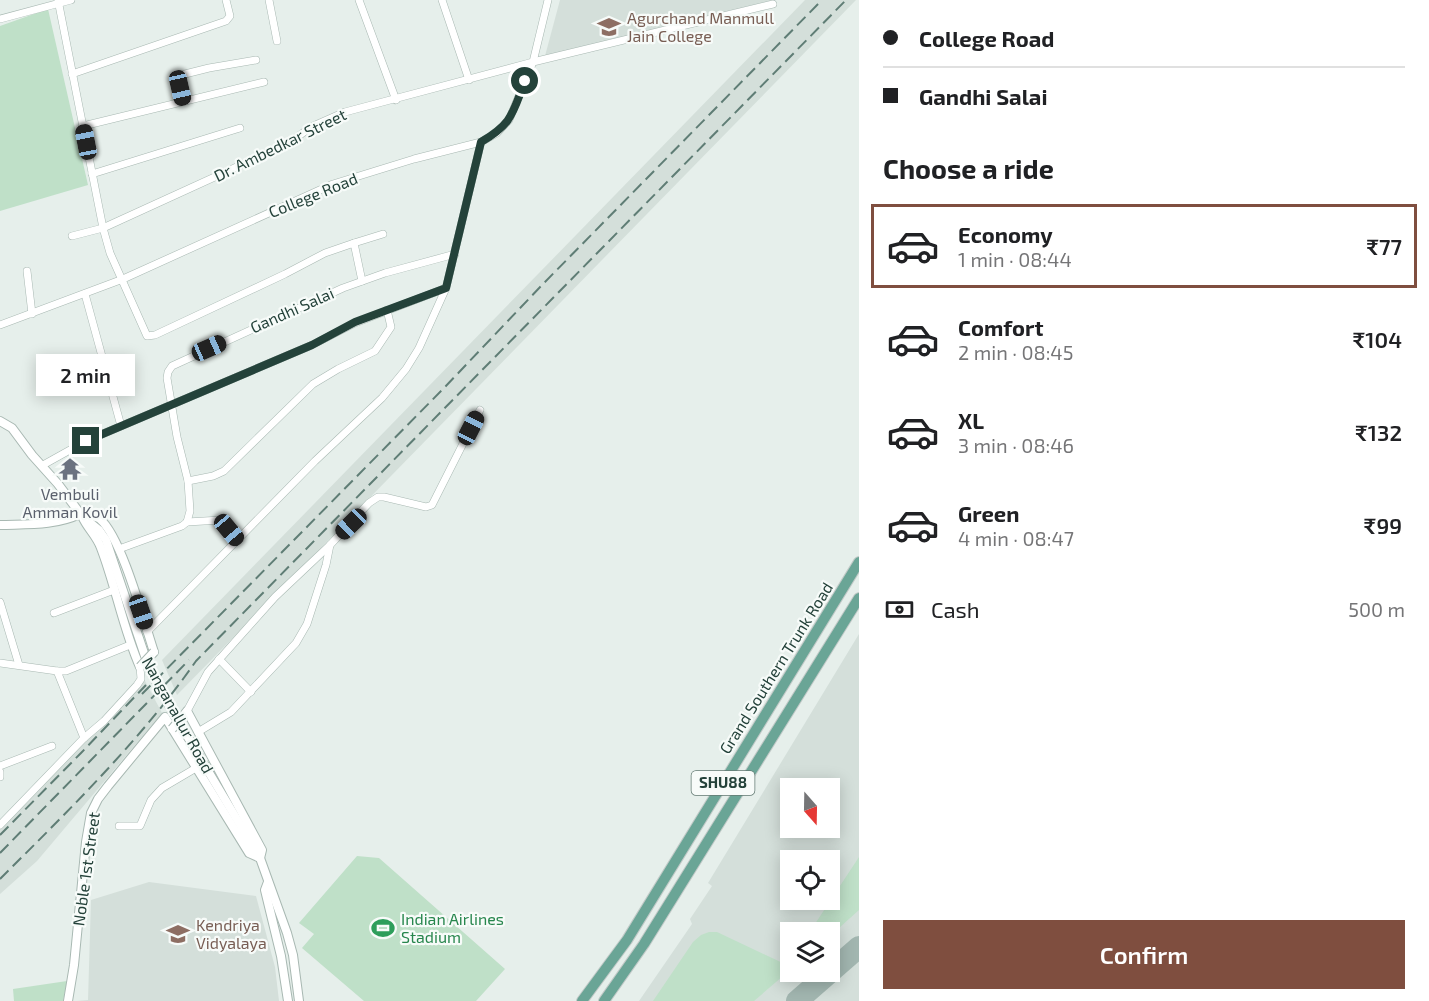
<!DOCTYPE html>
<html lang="en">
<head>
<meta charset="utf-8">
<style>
	body { margin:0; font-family:"Exo 2",sans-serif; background:#f6f6f6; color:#202124; height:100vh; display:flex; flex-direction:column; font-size:22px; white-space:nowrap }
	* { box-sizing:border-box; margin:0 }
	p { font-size:20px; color:#757577 }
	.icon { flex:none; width:33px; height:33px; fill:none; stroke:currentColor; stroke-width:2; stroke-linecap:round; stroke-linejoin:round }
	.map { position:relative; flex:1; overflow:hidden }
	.panel { display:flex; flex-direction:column; background:#fff; width:570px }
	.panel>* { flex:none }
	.guide { display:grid; align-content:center; height:132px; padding:0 24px; background:#fff }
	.needle { width:39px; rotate:160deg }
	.fabs { position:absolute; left:780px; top:778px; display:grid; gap:12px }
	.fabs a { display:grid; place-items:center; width:60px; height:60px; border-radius:0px; background:#fff; box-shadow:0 3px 15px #0003; font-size:30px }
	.end { position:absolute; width:27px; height:27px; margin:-14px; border:8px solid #24423a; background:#fff; box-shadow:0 0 0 3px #fff }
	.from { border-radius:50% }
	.bubble { position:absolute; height:42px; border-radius:0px; background:#fff; box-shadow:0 3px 15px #0003; font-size:20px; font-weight:600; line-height:42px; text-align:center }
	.car { position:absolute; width:18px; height:36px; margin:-18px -9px; border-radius:8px; box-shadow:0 0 4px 2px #0007; background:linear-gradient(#222 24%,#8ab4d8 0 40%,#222 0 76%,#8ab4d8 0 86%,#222 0) }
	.guide b { display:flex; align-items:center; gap:21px; height:57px; font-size:22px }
	.guide b+b { border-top:2px solid #e0e0e0 }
	.guide i { width:15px; height:15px; background:#202124 }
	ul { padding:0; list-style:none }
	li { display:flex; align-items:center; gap:18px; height:84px; margin:0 12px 9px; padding:0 12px; border:3px solid transparent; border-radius:0px }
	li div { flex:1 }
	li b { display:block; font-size:22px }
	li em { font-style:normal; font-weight:600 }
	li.selected { border-color:#7f4e3f }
	li>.icon { width:54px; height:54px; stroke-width:1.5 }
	h2 { padding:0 24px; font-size:27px; line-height:72px }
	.pay { display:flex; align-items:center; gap:15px; height:66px; padding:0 24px; font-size:22px }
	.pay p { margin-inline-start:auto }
	.action { display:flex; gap:12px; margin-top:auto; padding:12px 24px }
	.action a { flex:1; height:69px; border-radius:0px; background:#7f4e3f; color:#fff; font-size:24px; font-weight:600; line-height:69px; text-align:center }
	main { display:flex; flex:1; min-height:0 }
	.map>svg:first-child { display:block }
</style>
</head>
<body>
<main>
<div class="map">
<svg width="859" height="1001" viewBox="0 0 859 1001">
	<rect width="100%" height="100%" fill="#e6efeb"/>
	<g fill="#d4dfda" fill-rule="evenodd">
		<polygon points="560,0 773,0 545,56"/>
		<polygon points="805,0 856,0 177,695 162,660"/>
		<path d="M 859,634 L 859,1001 L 639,1001 L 692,924 L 690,919 L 712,886 L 708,883 ZM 790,789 L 830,789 L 830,828 L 790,828 ZM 790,861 L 830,861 L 830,900 L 790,900 ZM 790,933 L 830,933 L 830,972 L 790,972 Z"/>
		<polygon points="144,679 162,713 37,861 0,894 0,829"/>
		<polygon points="149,882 256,896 275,967 279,1001 77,1001 88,1000 91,900"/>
	</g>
	<g fill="#bfe0c8">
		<polygon points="48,9 88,185 0,211 0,26"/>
		<polygon points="357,856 379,858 505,969 476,1001 364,1001 302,948 314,934 299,923"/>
		<polygon points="859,857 859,910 830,936 830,933 809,933"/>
		<polygon points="709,932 717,932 787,965 790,961 790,970 754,1001 653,1001 693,942 701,935"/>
		<polygon points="67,981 63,1001 14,1001 13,989"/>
	</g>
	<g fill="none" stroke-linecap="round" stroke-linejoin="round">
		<polyline stroke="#a2b6b0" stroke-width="22" points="797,1001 859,947"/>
		<g stroke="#a8b8b2" stroke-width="8">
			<g id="minor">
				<polyline points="58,0 103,228 110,253 147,336 155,335 285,274 325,253 354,243 362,281"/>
				<polyline points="269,0 277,41"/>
				<polyline points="359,0 396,100"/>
				<polyline points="442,0 469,80"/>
				<polyline points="0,19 71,0"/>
				<polyline points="72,74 226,21 230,16 226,0"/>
				<polyline points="183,101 177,76 209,68 256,60"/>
				<polyline points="83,126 264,82"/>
				<polyline points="92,174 240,128"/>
				<polyline points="72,236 103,228 289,143 311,127 345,112 533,62 773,4"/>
				<polyline points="354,243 383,234"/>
				<polyline points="27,271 32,314"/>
				<polyline points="85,294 121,426"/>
				<polyline points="0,325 123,279 333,184 414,159 481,142 497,133 509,120 533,62 548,0"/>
				<polyline points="43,465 86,441 312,345 355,323 446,288"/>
				<polyline points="188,481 213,476 224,471 313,384 338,369 375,351 391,327 387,310"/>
				<polyline points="187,522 221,520 237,539"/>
				<polyline points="119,549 182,526 187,522 190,511 188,481 177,437 167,378 168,372 172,366 343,288 385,273 455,254"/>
				<polyline points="0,602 19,665"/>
				<polyline points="54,613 114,590"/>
				<polyline points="147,632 315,461 382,398 406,369 419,348 446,288 481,142"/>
				<polyline points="219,659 251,692"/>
				<polyline points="0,663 57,671 66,671 130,645"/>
				<polyline points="57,671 84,738"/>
				<polyline points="187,711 208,672 275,597 330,545"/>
				<polyline points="198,732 231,712 296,643 307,624 326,565 330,545 369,503 378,497 384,497 426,507 432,505 480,410"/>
				<polyline points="0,766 52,746"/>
				<polyline points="0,772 0,777"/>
				<polyline points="0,825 84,738 104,721 137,685 141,679 140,667"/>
				<polyline points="119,826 140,826 151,800 162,788 196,768"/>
			</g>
		</g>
		<g stroke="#a8b8b2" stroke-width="10">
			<g id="tertiary">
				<polyline points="0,421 12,428 32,455 58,484 82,516 99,530 106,540 149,668 174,714 260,858 287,933 293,955 299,1001"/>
				<path d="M 0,525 C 27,524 55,526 80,514"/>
				<path d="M 140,667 C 123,629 116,587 101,548 C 97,536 87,528 82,516 C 89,516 95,515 100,519 C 122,538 144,622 154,652"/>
				<polyline points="268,882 265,890 281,956 288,1001"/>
				<polyline points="68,1001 74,965 86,842 91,813 98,799 108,786 165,717 249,853 260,858 262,850 187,711 183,716"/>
			</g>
		</g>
		<g stroke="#c2cac8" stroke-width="12">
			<g id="primary">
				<polyline points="582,1001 627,940 859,562"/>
				<polyline points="604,1001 644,944 859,598"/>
			</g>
		</g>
		<use href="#minor" stroke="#fff" stroke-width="7"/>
		<use href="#tertiary" stroke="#fff" stroke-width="8"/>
		<use href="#primary" stroke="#6aa596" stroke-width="10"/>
		<g stroke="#5f7d75" stroke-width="2" stroke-dasharray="12 6" stroke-linecap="butt">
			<polyline points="142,694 444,388 543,284 822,0"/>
			<polyline points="0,835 81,753 146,685"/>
			<polyline points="0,853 189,660"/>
			<path d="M 0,879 C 69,810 140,741 196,661 L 846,0"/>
		</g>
		<g stroke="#a8b8b2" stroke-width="10" stroke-linecap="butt">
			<g id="tertiary-bridge">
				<polyline points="140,667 154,652"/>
				<polyline points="172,729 183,716"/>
			</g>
		</g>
		<use href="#tertiary-bridge" stroke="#fff" stroke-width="8"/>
	</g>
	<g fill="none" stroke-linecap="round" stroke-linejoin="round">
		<path stroke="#24423a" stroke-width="8" d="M 86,441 L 312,345 L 355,322 L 446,288 L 481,142 C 513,123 512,114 525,81"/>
	</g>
	<defs>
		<g id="university-bare" transform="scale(1.8)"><path d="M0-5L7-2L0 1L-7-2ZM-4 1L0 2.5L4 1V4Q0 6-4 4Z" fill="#8d6e63" stroke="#f7fbf9" stroke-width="2.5" paint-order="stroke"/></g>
		<g id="temple-bare" transform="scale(1.8)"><path d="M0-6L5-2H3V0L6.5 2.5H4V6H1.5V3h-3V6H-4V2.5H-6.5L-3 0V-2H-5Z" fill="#6b7280" stroke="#f7fbf9" stroke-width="2.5" paint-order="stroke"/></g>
		<g id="stadium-bare" transform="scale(1.8)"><path d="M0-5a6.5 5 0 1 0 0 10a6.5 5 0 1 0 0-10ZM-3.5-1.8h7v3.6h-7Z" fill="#2e9e5b" stroke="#f7fbf9" stroke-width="2.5" paint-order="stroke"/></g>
		<g id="school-bare" transform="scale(1.8)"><path d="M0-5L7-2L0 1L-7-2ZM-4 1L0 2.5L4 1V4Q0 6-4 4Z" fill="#8d6e63" stroke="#f7fbf9" stroke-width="2.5" paint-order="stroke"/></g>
	</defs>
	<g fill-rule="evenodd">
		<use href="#university-bare" x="609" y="27"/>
		<use href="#temple-bare" x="70" y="469"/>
		<use href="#stadium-bare" x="383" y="928"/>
		<use href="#school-bare" x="178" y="934"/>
	</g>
	<g text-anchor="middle" stroke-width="4.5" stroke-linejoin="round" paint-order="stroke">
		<rect fill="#f7fbf9" stroke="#637a73" stroke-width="1.5" x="691.5" y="771" width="63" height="24" rx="4.5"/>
		<g font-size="15" font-weight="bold" fill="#24423a">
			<text x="723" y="788">SHU88</text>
		</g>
		<g font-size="16" fill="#785e54" stroke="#f7fbf9" text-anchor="start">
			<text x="627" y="24">Agurchand Manmull<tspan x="627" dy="18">Jain College</tspan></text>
			<text x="196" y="931">Kendriya<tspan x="196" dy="18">Vidyalaya</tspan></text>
		</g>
		<g font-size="16" fill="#24423a" stroke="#f7fbf9">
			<text transform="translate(280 145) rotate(-26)" y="6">Dr. Ambedkar Street</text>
			<text transform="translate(313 195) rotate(-22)" y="6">College Road</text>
			<text transform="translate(292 310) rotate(-24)" y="6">Gandhi Salai</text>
			<text transform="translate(776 668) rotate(-58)" y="6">Grand Southern Trunk Road</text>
			<text transform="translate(178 715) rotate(61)" y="6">Nanganallur Road</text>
			<text transform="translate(86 869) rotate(-82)" y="6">Noble 1st Street</text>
		</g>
		<g font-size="16" fill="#5b616d" stroke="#f7fbf9">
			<text x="70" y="500">Vembuli<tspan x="70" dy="18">Amman Kovil</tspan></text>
		</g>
		<g font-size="16" fill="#27864d" stroke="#f7fbf9" text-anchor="start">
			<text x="401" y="925">Indian Airlines<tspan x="401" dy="18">Stadium</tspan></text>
		</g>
	</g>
</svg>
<div class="fabs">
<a><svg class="needle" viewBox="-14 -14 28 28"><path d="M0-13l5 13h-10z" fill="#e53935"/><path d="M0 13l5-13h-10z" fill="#757577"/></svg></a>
<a><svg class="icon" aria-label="locate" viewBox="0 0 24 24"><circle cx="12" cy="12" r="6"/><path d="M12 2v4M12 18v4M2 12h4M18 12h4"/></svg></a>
<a><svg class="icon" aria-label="layers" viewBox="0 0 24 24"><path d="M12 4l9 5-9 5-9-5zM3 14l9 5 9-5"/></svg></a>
</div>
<i class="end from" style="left:525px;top:81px"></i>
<i class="end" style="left:86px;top:441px"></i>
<div class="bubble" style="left:36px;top:354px;width:99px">2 min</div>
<i class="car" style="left:180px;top:88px;rotate:167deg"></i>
<i class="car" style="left:86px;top:142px;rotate:349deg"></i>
<i class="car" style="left:209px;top:348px;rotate:66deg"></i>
<i class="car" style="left:471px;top:428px;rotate:27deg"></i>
<i class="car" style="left:351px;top:524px;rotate:226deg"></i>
<i class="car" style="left:229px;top:530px;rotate:140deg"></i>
<i class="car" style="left:141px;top:612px;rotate:161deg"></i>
</div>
<section class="panel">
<div class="guide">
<b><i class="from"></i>College Road</b>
<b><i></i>Gandhi Salai</b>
</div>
<h2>Choose a ride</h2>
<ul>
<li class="selected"><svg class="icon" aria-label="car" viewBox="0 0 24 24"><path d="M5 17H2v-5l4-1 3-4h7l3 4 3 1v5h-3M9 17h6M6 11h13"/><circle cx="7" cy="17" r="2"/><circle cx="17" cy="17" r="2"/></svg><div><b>Economy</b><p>1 min · 08:44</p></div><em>₹77</em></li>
<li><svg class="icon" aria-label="car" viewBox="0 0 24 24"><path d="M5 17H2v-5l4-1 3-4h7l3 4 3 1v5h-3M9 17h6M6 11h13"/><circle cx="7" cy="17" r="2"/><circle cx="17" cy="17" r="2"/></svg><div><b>Comfort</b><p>2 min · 08:45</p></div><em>₹104</em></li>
<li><svg class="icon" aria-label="car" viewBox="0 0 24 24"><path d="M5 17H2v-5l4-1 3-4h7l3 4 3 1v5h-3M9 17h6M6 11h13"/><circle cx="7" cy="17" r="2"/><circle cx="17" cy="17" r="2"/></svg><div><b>XL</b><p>3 min · 08:46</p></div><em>₹132</em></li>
<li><svg class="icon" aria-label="car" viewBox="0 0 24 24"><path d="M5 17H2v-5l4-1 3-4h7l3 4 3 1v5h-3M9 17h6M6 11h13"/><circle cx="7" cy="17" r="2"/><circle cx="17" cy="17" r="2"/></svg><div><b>Green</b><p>4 min · 08:47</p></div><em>₹99</em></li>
</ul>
<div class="pay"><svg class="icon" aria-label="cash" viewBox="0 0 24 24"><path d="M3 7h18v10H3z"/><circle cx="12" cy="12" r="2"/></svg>Cash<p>500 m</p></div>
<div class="action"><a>Confirm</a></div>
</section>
</main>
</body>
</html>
